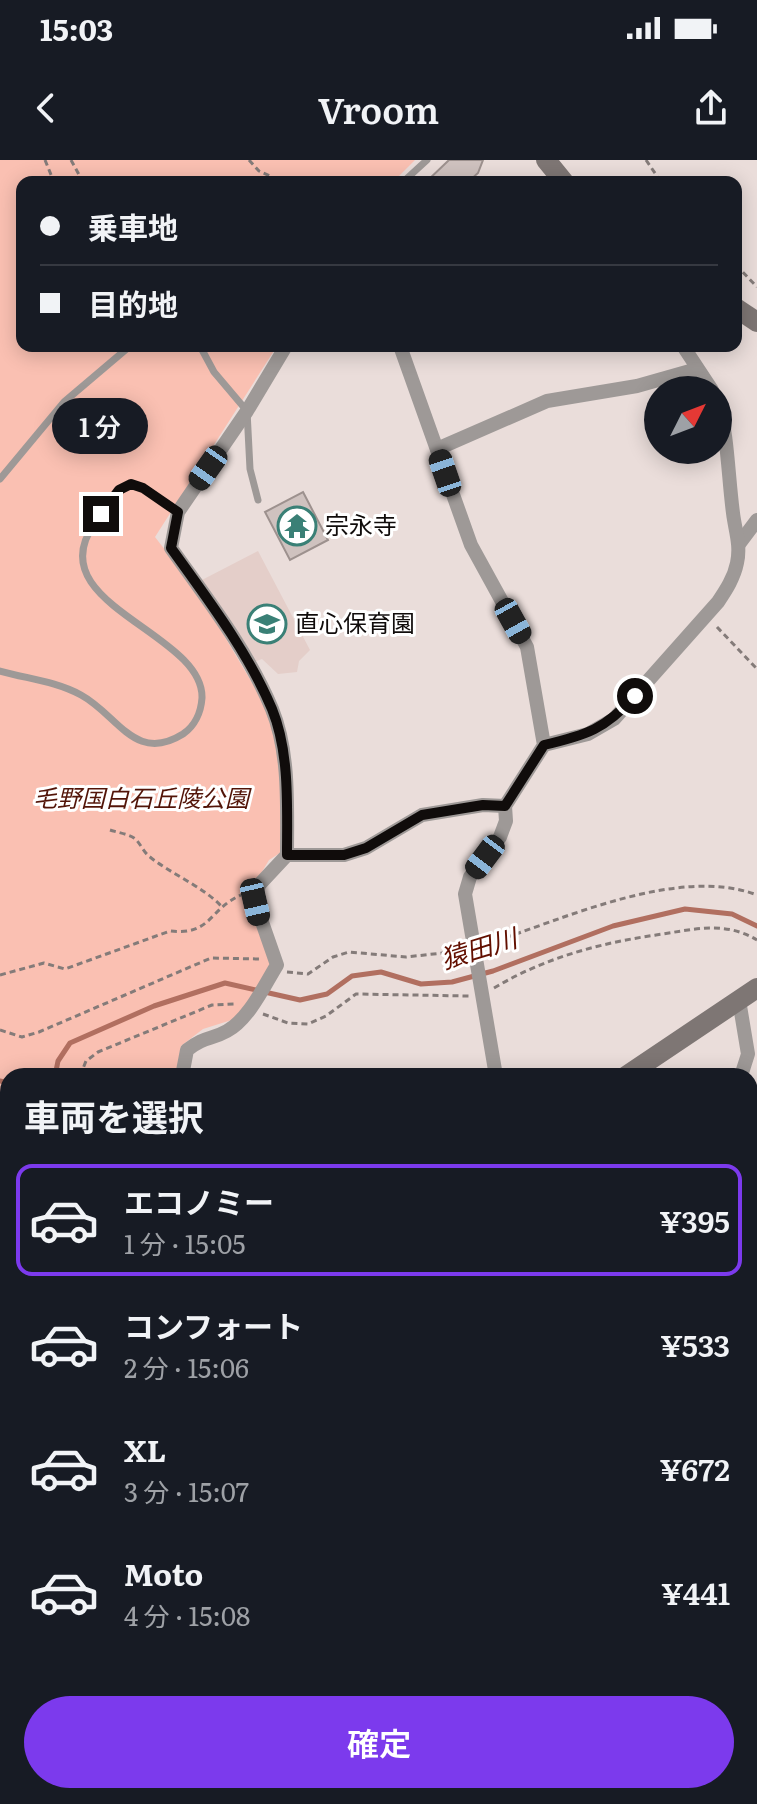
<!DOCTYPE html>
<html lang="ja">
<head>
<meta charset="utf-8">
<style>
	body { margin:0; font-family:Literata,"Noto Sans JP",serif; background:#20242c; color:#f1f3f6; height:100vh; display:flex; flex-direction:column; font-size:30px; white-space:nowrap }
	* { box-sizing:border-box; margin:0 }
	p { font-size:26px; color:#9ea1a6 }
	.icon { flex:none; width:44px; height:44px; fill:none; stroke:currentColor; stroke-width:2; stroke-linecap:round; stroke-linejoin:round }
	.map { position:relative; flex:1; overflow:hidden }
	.sheet { position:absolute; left:0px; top:908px; width:758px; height:736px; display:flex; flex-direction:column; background:#171b24; border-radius:24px 24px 0 0; box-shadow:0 4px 20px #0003 }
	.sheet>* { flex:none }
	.top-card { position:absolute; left:16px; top:16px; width:726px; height:176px; border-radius:16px; box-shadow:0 4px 20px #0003; display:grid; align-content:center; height:176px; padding:0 24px; background:#171b24 }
	.needle { width:52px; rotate:48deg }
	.fabs { position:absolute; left:644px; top:216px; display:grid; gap:16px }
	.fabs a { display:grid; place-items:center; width:88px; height:88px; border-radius:50%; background:#171b24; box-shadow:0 4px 20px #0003; font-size:40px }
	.end { position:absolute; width:36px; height:36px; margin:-18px; border:10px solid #100c0b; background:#fff; box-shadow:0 0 0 4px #fff }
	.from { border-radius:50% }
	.bubble { position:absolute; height:56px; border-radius:28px; background:#171b24; box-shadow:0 4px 20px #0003; font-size:26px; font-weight:600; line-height:56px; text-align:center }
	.car { position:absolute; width:24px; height:48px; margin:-24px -12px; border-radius:10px; box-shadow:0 0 6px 2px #0007; background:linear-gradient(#222 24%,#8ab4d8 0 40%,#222 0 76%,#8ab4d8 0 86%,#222 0) }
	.top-card b { display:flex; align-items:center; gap:28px; height:76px; font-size:30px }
	.top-card b+b { border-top:2px solid #363941 }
	.top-card i { width:20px; height:20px; background:#f1f3f6 }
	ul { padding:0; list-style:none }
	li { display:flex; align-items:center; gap:24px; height:112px; margin:0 16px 12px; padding:0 8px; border:4px solid transparent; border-radius:16px }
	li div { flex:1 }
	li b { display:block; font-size:30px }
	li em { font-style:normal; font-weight:600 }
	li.active { border-color:#7c3aed }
	li>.icon { width:72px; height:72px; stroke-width:1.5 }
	h2 { padding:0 24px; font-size:36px; line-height:96px }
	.action { display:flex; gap:16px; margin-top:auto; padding:16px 24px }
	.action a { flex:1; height:92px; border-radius:48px; background:#7c3aed; color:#fff; font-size:32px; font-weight:600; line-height:92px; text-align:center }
	.status { display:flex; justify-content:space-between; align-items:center; height:56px; padding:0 40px; background:#171b24; direction:ltr }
	.status svg { height:22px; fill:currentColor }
	header { display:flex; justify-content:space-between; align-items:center; height:104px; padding:0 24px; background:#171b24; font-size:36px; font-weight:600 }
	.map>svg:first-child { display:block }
</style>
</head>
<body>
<div class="status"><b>15:03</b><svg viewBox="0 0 49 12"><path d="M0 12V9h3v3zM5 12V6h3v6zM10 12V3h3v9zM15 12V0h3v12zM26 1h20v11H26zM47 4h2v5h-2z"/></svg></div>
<header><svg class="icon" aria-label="back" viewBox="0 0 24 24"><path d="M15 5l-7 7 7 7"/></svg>Vroom<svg class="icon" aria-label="share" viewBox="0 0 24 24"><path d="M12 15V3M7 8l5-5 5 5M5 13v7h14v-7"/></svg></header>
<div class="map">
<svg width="757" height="1644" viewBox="0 0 757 1644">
	<rect width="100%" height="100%" fill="#eaddda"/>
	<polygon fill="#e4cec9" points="258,391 310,490 299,501 297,512 278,514 262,499 251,503 200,421"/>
	<polygon fill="#fac0b2" points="0,0 415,0 393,22 22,22 22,186 277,186 155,377 200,435 270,553 280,606 283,691 269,700 254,725 274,804 238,858 203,869 181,886 176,916 8,916 8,1000 0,1003"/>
	<g fill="#b16f60">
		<polygon points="757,1271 757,1465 750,1471 750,1279"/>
		<polygon points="460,1636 574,1636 565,1644 428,1644"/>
	</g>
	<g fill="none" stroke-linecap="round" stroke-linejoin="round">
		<g stroke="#b16f60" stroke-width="5">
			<polyline points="55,916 58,901 70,883 154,846 225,823 300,840 327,834 352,816 381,812 421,824 452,822 493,811 613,766 685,749 732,754 757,766"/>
			<polyline points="0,921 8,923"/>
		</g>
		<g stroke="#b16f60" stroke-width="28">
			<polyline points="750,1222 757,1214"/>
			<polyline points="389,1644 400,1636"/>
		</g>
	</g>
	<g fill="#cfc2bf" stroke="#9d918e" stroke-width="2">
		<polygon points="449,0 483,0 478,13 468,22 426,22"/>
		<polygon points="303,332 328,380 290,400 265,352"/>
	</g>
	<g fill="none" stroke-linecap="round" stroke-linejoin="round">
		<g stroke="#847b79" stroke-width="3" stroke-dasharray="6 4" stroke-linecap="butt">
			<polyline points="45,0 54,22"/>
			<polyline points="71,0 83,22"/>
			<polyline points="249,0 259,11 283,22"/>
			<polyline points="646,0 661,22"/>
			<polyline points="736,105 757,127"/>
			<polyline points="717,467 757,509"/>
			<path d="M 110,670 C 116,672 128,674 134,678 C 140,682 143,692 150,697 C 171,714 204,727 222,747"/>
			<path d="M 487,784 C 564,759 679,705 757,735"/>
			<polyline points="287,812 308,814 333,797 349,792 406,797 461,791"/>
			<path d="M 0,815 L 44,803 L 65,809 L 170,771 C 211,776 209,749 241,735"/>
			<path d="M 494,828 C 544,798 600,783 656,775 C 692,770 724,760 757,780"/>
			<polyline points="263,854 288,863 308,864 326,856 356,834 469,836"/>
			<polyline points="0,870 22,877 39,872 211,798 259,799"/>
			<polyline points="80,916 86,901 98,892 212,845 234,844"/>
			<polyline points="0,957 8,957"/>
			<polyline points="750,1508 757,1501"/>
			<polyline points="634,1644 639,1636"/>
		</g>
		<g stroke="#9e9997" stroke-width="7">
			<polyline points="403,22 427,0"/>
			<polyline points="200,186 214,212 247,251 250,309 258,340"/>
			<polyline points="0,319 64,242 130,186"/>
			<path d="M 0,511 C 28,519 55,521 81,535 C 118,555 135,604 183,574 C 195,566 201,552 202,538 C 204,472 36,444 95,363 C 106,348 114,332 131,324 L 143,328 L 178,352"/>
		</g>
		<g stroke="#9e9997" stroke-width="14">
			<path d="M 286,186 L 247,251 L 178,352 L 171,388 C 207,439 248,491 272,549 C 290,593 287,648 287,695"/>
			<polyline points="400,186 471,385 527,487 544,585 505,646 506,661 500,677 470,717 465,734 496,916"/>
			<polyline points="683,186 712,230"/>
			<polyline points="437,289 547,241 637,226 697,209"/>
			<polyline points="739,384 757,360"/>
			<path d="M 544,585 L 588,574 L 614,559 L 718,442 C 726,430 734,418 737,403 C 741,385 735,370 733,353 C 728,315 728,277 718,240"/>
			<polyline points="739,840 748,894 741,916"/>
			<path d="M 182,916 L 187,890 C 205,876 211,880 227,871 C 249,859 264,826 277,805 L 255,742 L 259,725 L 287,695 L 344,695 L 366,688 L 422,655 L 483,645 L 505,646"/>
			<polyline points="96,1644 105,1636"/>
		</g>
		<g stroke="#7e7674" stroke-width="20">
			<polyline points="546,0 564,22"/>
			<polyline points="736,148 757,162"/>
			<polyline points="626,916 757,828"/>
			<polyline points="0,1015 8,1012"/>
		</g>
	</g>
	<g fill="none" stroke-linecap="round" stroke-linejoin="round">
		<path stroke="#100c0b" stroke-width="10" d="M 101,354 L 119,330 L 131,324 L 143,328 L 178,352 L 171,388 C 207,438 248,492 272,549 C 290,593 287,648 287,695 L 344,695 L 366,688 L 422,655 L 483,645 L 505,646 L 544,585 C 587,575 605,569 635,536"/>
	</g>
	<defs>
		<g id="temple-ring" transform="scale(2)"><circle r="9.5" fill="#fff" stroke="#3a8076" stroke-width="1.5"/><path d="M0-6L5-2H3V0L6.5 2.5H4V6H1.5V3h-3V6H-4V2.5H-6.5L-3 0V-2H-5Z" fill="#3a8076"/></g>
		<g id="school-ring" transform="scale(2)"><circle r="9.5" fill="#fff" stroke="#3a8076" stroke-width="1.5"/><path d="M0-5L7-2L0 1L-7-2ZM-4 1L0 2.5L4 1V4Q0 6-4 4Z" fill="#3a8076"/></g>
	</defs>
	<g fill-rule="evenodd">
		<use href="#temple-ring" x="297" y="366"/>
		<use href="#school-ring" x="267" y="464"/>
	</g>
	<g text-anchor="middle" stroke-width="6" stroke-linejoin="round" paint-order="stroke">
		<g font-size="24" fill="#100c0b" stroke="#fff" text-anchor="start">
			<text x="325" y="374">宗永寺</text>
			<text x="295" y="472">直心保育園</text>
		</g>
		<g font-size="24" font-style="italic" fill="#521408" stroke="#fff">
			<text x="141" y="647">毛野国白石丘陵公園</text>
		</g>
		<g font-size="26" font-style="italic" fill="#620f00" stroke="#fff">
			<text transform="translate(479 789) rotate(-17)" y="9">猿田川</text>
		</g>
	</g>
</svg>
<div class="fabs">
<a><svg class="needle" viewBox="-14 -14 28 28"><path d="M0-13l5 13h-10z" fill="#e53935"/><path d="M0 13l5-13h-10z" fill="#9ea1a6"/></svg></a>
</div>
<i class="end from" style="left:635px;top:536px"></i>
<i class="end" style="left:101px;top:354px"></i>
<div class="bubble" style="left:52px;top:238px;width:96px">1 分</div>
<i class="car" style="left:208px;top:308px;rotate:215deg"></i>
<i class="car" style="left:445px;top:313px;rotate:341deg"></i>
<i class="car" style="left:513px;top:461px;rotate:151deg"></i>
<i class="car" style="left:485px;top:697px;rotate:217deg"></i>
<i class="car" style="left:255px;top:742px;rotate:167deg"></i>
<div class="top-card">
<b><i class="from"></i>乗車地</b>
<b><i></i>目的地</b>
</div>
<section class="sheet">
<h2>車両を選択</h2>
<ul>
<li class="active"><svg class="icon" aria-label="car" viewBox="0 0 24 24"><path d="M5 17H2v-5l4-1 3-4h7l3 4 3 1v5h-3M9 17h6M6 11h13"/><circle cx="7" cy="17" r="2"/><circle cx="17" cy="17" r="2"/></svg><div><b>エコノミー</b><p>1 分 · 15:05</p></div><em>¥395</em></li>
<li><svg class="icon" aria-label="car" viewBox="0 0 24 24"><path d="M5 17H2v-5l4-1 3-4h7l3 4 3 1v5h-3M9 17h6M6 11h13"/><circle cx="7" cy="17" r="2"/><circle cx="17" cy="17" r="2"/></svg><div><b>コンフォート</b><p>2 分 · 15:06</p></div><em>¥533</em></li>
<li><svg class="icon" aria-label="car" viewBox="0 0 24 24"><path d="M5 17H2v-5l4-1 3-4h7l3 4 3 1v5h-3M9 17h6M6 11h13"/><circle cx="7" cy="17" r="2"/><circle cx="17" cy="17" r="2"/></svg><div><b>XL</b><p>3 分 · 15:07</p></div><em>¥672</em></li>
<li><svg class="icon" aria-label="car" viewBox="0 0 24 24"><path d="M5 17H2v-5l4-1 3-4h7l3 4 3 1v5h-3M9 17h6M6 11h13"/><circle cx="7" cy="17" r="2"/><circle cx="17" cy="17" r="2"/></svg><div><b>Moto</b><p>4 分 · 15:08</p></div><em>¥441</em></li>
</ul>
<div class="action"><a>確定</a></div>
</section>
</div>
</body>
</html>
